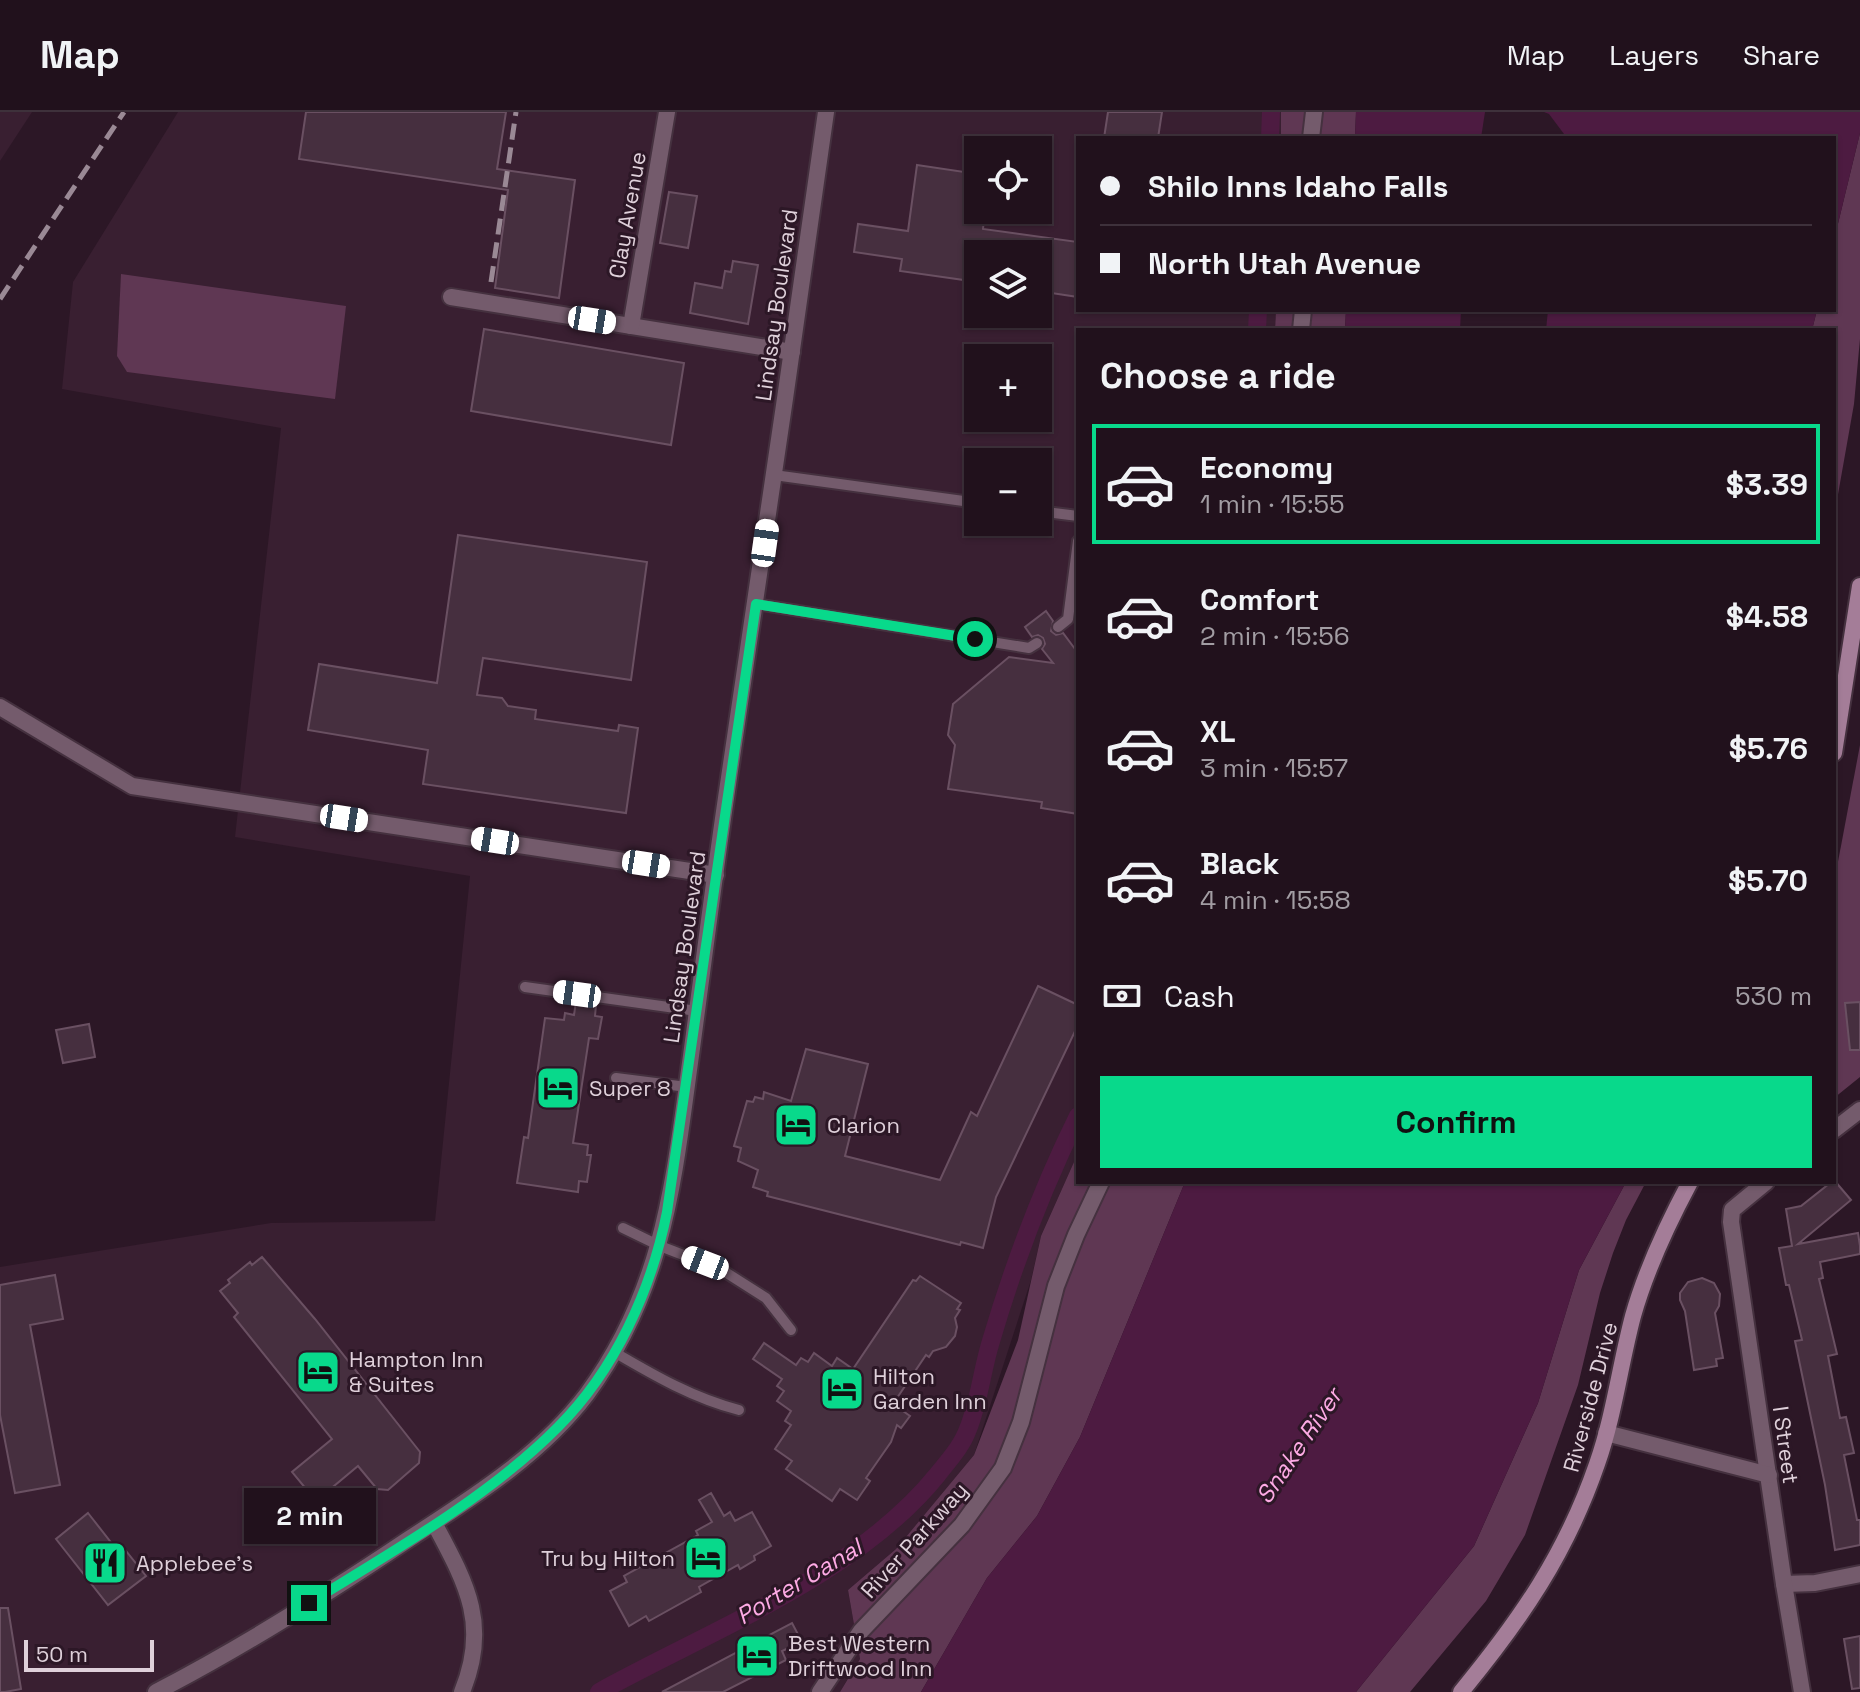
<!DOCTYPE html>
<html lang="en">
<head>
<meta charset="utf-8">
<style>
	body { margin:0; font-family:"Space Grotesk",sans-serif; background:#2d1f29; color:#f1f3f6; height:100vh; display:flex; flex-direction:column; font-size:30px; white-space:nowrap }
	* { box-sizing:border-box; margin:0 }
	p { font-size:26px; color:#a29da3 }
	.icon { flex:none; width:44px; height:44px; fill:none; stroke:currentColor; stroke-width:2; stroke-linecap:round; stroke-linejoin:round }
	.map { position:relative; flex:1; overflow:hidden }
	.details { position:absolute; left:1076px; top:216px; width:760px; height:856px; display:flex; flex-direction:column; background:#21111c; border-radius:0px; box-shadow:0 2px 6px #0004,0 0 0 2px #3e313b }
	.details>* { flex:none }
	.hud { position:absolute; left:1076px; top:24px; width:760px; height:176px; border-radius:0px; box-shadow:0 2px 6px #0004,0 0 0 2px #3e313b; display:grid; align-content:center; height:176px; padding:0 24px; background:#21111c }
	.tools { position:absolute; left:964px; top:24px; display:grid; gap:16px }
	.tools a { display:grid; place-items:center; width:88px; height:88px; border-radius:0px; background:#21111c; box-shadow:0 2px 6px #0004,0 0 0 2px #3e313b; font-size:40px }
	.scale { position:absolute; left:24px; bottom:20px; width:130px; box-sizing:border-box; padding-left:8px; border:4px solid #dfd0da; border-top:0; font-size:22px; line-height:28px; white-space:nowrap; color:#dfd0da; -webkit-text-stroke:6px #2c1726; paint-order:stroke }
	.end { position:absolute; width:36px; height:36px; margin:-18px; border:10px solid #08d98b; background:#111; box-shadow:0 0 0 4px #111 }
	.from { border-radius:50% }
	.bubble { position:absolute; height:56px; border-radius:0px; background:#21111c; box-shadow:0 2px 6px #0004,0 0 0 2px #3e313b; font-size:26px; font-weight:800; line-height:56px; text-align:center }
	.car { position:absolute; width:24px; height:48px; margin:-24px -12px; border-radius:10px; box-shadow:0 0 6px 2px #0007; background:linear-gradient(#fff 24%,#345 0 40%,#fff 0 76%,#345 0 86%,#fff 0) }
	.hud b { display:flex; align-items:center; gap:28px; height:76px; font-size:30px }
	.hud b+b { border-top:2px solid #3e313b }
	.hud i { width:20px; height:20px; background:#f1f3f6 }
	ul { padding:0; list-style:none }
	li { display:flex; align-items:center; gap:24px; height:120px; margin:0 16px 12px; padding:0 8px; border:4px solid transparent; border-radius:0px }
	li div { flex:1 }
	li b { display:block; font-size:30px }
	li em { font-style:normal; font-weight:800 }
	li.on { border-color:#08d98b }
	li>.icon { width:72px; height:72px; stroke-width:1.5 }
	h2 { padding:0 24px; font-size:36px; line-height:96px }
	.pay { display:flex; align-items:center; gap:20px; height:88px; padding:0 24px; font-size:30px }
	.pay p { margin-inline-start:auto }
	.primary-button { display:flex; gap:16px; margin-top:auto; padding:16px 24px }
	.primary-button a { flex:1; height:92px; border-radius:0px; background:#08d98b; color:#111; font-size:32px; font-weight:800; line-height:92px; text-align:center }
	header { display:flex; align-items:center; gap:48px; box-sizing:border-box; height:112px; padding:0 40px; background:#21111c; border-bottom:2px solid #3e313b }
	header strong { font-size:38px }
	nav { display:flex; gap:44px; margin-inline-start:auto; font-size:28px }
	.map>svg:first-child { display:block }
</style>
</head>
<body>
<header>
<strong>Map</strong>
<nav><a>Map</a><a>Layers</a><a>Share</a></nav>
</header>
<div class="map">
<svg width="1860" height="1580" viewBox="0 0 1860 1580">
	<rect width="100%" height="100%" fill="#2c1726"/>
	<g fill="#391f31" fill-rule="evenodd">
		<polygon points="0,0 32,0 0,49"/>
		<path d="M 178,0 L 1281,0 L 1281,26 L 1078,26 L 1078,198 L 1276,198 L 1275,218 L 1078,218 L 1078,1041 L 1041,1124 L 1031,1168 L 974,1343 L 896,1437 L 848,1478 L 860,1547 L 840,1580 L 0,1580 L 0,1155 L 271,1111 L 435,1109 L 470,764 L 235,725 L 281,316 L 62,277 L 73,170 ZM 978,38 L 1038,38 L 1038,98 L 978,98 ZM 978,142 L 1038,142 L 1038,202 L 978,202 ZM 978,246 L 1038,246 L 1038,306 L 978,306 ZM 978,350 L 1038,350 L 1038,410 L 978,410 Z"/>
	</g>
	<g fill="#5f3753">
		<polygon points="1281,0 1356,0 1355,26 1281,26"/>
		<polygon points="1860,21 1860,227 1854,292 1834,405 1834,218 1812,218 1817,198 1834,198 1834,128"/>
		<polygon points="121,162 346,194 335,287 127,260 117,244"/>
		<polygon points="1276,198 1346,198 1345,218 1275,218"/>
		<polygon points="1860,633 1860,965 1834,986 1834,771"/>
		<polygon points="1078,1041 1078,1070 1185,1070 1080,1325 1037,1404 987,1466 921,1580 840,1580 860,1547 848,1478 896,1437 974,1343 1018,1228 1041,1124"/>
		<polygon points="1626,1070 1646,1070 1626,1108 1613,1141 1600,1181 1578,1273 1525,1423 1486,1489 1410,1580 1356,1580 1474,1434 1538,1291 1579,1158"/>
	</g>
	<g fill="#4d1b41">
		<polygon points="1356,0 1485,0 1481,26 1355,26"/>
		<polygon points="1544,0 1860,0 1860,21 1834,128 1834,26 1564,26 1564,22 1549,2"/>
		<polygon points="1346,198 1461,198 1460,218 1345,218"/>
		<polygon points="1548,198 1817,198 1812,218 1546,218"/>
		<polygon points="1185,1070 1626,1070 1579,1158 1538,1291 1474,1434 1356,1580 921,1580 987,1466 1037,1404 1080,1325"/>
	</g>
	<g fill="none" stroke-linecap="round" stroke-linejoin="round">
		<g stroke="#4d1b41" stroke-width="18">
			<polyline points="1270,26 1271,0"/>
			<polyline points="1257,218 1258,198"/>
			<path d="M 599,1580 C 711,1518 857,1463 938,1362 C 949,1348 962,1334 968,1317 C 979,1290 982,1258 991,1229 C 1014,1151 1042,1077 1078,1004"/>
		</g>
	</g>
	<g fill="#462f3f" stroke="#6a5062" stroke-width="2">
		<polygon points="306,0 506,0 497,57 575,68 559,186 495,176 508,78 299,47"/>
		<polygon points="1108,0 1162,0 1158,26 1104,26"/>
		<polygon points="917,53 978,62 978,98 985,98 983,117 1078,130 1078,185 1038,179 1038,142 978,142 978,170 900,159 902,147 854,140 858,112 908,119"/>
		<polygon points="669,80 697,84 688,136 660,131"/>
		<polygon points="733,149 758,153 748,212 690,201 695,171 722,176 725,159 731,160"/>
		<polygon points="484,217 684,251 671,333 471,299"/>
		<polygon points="458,423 647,450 631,568 483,546 477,583 502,586 508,594 536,598 535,607 618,619 619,613 638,616 626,701 423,672 428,638 308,618 319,552 437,571"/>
		<polygon points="1046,499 1053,509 1051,519 1056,523 1063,521 1078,541 1078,702 1041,696 1042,690 948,677 955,633 948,623 953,592 1009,545 1053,551 1042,537 1045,532 1043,526 1038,523 1032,525 1025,515"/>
		<polygon points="1038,874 1078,893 1078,913 996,1085 983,1136 961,1130 960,1133 767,1084 768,1080 753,1075 758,1058 738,1049 741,1036 734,1034 747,989 753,990 755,985 763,987 764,980 791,989 806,937 868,952 845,1044 940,1068 971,1000 977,1004"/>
		<polygon points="576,890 596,893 595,904 602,905 598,927 589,926 573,1031 588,1033 587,1043 591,1043 587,1070 579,1069 578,1080 517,1071 524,1025 528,1026 545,906 564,908 565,901 574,903"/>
		<polygon points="1860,890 1860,938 1850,938 1845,891"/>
		<polygon points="89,912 95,945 63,951 56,918"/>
		<polygon points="1834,1068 1851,1088 1798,1132 1858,1121 1860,1134 1860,1142 1820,1150 1823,1166 1819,1167 1837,1242 1828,1244 1840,1306 1846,1305 1854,1341 1844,1343 1857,1408 1860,1408 1860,1433 1835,1438 1825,1373 1795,1229 1802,1228 1789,1173 1786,1173 1779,1136 1792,1134 1786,1097 1801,1094"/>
		<polygon points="262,1145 315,1207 420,1340 419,1351 388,1378 377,1377 358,1354 316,1389 292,1360 332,1327 234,1205 238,1201 220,1179 230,1171 228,1168 250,1150 252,1153"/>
		<polygon points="55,1163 63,1207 30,1213 60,1373 15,1381 0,1303 0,1173"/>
		<polygon points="920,1164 961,1191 957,1197 960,1198 955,1206 957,1215 955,1224 946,1235 933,1239 929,1245 926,1243 893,1292 910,1304 901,1316 897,1313 891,1330 866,1366 870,1369 857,1388 840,1377 832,1389 786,1357 792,1349 775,1337 791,1313 785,1309 791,1299 777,1289 784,1279 777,1274 782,1267 753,1247 764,1231 796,1253 801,1246 808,1250 814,1241 832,1254 837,1246 853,1257 913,1168 916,1169"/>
		<polygon points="1702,1166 1714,1171 1720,1182 1719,1194 1715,1201 1723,1246 1716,1247 1717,1254 1694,1258 1685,1199 1680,1188 1680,1181 1688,1170"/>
		<polygon points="711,1381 724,1404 730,1400 735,1409 752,1400 771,1434 754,1444 755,1448 740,1457 738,1453 699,1475 701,1480 649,1509 646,1504 629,1514 610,1479 627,1470 624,1464 698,1423 696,1419 712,1410 699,1388"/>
		<polygon points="88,1401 117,1438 122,1434 146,1464 108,1493 56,1427"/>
		<polygon points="0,1496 8,1496 21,1577 5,1580 0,1580"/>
		<polygon points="792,1511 802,1530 782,1539 786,1548 723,1580 662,1580"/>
		<polygon points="1860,1524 1860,1576 1852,1577 1844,1527"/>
	</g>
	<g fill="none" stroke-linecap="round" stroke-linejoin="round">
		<g stroke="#45313f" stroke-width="14">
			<g id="service">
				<polyline points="774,363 978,391"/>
				<polyline points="1038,399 1078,404"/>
				<polyline points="756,492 1029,536 1037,531"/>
				<polyline points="1058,515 1068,507 1078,429"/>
				<polyline points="525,875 697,899"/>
				<polyline points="616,966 687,975"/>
				<polyline points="623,1116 660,1134 722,1158 766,1186 791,1218"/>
				<path d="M 614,1240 C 655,1264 693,1286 739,1298"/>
			</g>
		</g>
		<g stroke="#45313f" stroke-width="20">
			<g id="minor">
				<polyline points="1311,26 1314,0"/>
				<polyline points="451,185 792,240"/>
				<polyline points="631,214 667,0"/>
				<polyline points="1301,218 1303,198"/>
				<polyline points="0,595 132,674 716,763"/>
				<path d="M 434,1411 C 466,1471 490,1512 462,1580"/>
				<polyline points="1784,1472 1815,1471 1860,1462"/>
				<polyline points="820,1580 861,1519 962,1413 1003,1356 1021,1310 1056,1174 1076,1123 1101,1070"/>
			</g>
		</g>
		<g stroke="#45313f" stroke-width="20">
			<g id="tertiary">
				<polyline points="1834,1018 1860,998"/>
				<polyline points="1766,1070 1732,1098 1731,1110 1784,1472 1802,1580"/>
				<polyline points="1606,1321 1769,1363"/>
				<path d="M 156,1580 C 243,1535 327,1482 409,1427 C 472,1386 541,1343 587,1282 C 663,1178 673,1074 690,951 C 702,863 713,774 726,686 C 760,457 794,229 826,0"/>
			</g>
		</g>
		<g stroke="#45313f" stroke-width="20">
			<g id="secondary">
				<polyline points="1834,641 1860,474"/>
				<path d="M 1461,1580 C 1521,1507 1566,1442 1597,1352 C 1614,1304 1620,1253 1633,1204 C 1646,1158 1667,1113 1690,1070"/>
			</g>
		</g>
		<use href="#service" stroke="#745b6c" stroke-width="10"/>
		<use href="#minor" stroke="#745b6c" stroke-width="16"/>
		<use href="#tertiary" stroke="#745b6c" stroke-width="16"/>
		<use href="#secondary" stroke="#a47d98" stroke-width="16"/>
		<g stroke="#9a8995" stroke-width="5" stroke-dasharray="16 8" stroke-linecap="butt">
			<polyline points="491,170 516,0"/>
			<polyline points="0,187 124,0"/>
		</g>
	</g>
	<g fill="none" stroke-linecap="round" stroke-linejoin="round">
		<path stroke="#08d98b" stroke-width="10" d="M 309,1491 C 392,1440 490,1384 558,1315 C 615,1258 651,1179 667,1100 L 756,492 L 975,527"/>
	</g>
	<defs>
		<g id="hotel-square" transform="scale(2.3)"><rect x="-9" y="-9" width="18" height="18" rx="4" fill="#08d98b" stroke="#2c1726"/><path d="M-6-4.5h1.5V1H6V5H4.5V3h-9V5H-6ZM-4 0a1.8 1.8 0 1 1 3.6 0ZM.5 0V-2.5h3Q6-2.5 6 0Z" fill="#111"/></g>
		<g id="restaurant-square" transform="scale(2.3)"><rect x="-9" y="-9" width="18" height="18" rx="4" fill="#08d98b" stroke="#2c1726"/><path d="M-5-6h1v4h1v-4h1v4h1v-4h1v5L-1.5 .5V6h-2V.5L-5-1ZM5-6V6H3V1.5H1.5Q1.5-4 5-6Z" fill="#111"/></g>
	</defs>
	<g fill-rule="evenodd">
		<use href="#hotel-square" x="558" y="976"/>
		<use href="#hotel-square" x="796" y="1013"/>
		<use href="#hotel-square" x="318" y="1260"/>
		<use href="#hotel-square" x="842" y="1277"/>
		<use href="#hotel-square" x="706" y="1446"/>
		<use href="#restaurant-square" x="105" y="1451"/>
		<use href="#hotel-square" x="757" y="1544"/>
	</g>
	<g text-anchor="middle" stroke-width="6" stroke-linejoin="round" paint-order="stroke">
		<g font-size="22" fill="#dfd0da" stroke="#2c1726">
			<text transform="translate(627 103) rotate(-80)" y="8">Clay Avenue</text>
			<text transform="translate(776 193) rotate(-82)" y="8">Lindsay Boulevard</text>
			<text transform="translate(684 835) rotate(-82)" y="8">Lindsay Boulevard</text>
			<text transform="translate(1590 1285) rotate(-75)" y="8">Riverside Drive</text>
			<text transform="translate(1786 1333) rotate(82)" y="8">I Street</text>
			<text transform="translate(914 1428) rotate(-48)" y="8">River Parkway</text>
		</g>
		<g font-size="22" fill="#dfd0da" stroke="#2c1726" text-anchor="start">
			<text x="589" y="984">Super 8</text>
			<text x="827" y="1021">Clarion</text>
			<text x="349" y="1255">Hampton Inn<tspan x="349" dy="25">&amp; Suites</tspan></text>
			<text x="873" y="1272">Hilton<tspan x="873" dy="25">Garden Inn</tspan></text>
			<text x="675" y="1454" text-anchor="end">Tru by Hilton</text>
			<text x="136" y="1459">Applebee's</text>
			<text x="788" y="1539">Best Western<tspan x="788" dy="25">Driftwood Inn</tspan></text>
		</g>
		<g font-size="24" font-style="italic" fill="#fdaae4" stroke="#2c1726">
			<text transform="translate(1299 1334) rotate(-56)" y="8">Snake River</text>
			<text transform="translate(799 1470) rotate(-31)" y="8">Porter Canal</text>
		</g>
	</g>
</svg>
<div class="tools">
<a><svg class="icon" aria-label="locate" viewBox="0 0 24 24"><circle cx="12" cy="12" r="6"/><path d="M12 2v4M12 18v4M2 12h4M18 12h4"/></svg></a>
<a><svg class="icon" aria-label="layers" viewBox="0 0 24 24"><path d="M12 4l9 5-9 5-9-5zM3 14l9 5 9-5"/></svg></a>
<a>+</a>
<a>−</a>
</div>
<div class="scale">50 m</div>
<i class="end from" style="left:975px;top:527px"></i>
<i class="end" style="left:309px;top:1491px"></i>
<div class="bubble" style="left:244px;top:1376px;width:132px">2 min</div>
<i class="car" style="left:592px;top:208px;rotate:99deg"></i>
<i class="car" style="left:765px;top:431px;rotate:8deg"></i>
<i class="car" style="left:344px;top:706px;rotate:99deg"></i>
<i class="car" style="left:495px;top:729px;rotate:279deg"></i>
<i class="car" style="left:646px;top:752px;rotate:99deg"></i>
<i class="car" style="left:577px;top:882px;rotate:278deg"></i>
<i class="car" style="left:705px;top:1151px;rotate:291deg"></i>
<div class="hud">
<b><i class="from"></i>Shilo Inns Idaho Falls</b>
<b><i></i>North Utah Avenue</b>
</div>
<section class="details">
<h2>Choose a ride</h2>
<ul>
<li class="on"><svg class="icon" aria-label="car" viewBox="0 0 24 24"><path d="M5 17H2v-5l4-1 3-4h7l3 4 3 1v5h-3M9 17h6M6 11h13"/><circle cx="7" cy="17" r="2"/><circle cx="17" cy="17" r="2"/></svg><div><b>Economy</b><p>1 min · 15:55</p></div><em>$3.39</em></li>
<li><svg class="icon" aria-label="car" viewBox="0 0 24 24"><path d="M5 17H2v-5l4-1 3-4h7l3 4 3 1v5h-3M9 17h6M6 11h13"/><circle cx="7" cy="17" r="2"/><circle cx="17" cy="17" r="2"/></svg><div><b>Comfort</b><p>2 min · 15:56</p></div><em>$4.58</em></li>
<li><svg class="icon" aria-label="car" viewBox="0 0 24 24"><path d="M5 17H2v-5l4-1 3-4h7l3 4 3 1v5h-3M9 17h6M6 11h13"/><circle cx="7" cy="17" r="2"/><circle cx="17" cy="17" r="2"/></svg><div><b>XL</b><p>3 min · 15:57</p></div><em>$5.76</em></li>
<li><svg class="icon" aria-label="car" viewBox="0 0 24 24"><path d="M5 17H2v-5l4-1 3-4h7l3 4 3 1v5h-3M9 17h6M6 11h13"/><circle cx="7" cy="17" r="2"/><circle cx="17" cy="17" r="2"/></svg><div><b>Black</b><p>4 min · 15:58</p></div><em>$5.70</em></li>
</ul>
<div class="pay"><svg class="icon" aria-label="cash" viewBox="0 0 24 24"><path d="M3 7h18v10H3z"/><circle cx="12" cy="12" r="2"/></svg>Cash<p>530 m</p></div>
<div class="primary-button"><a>Confirm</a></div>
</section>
</div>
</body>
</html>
